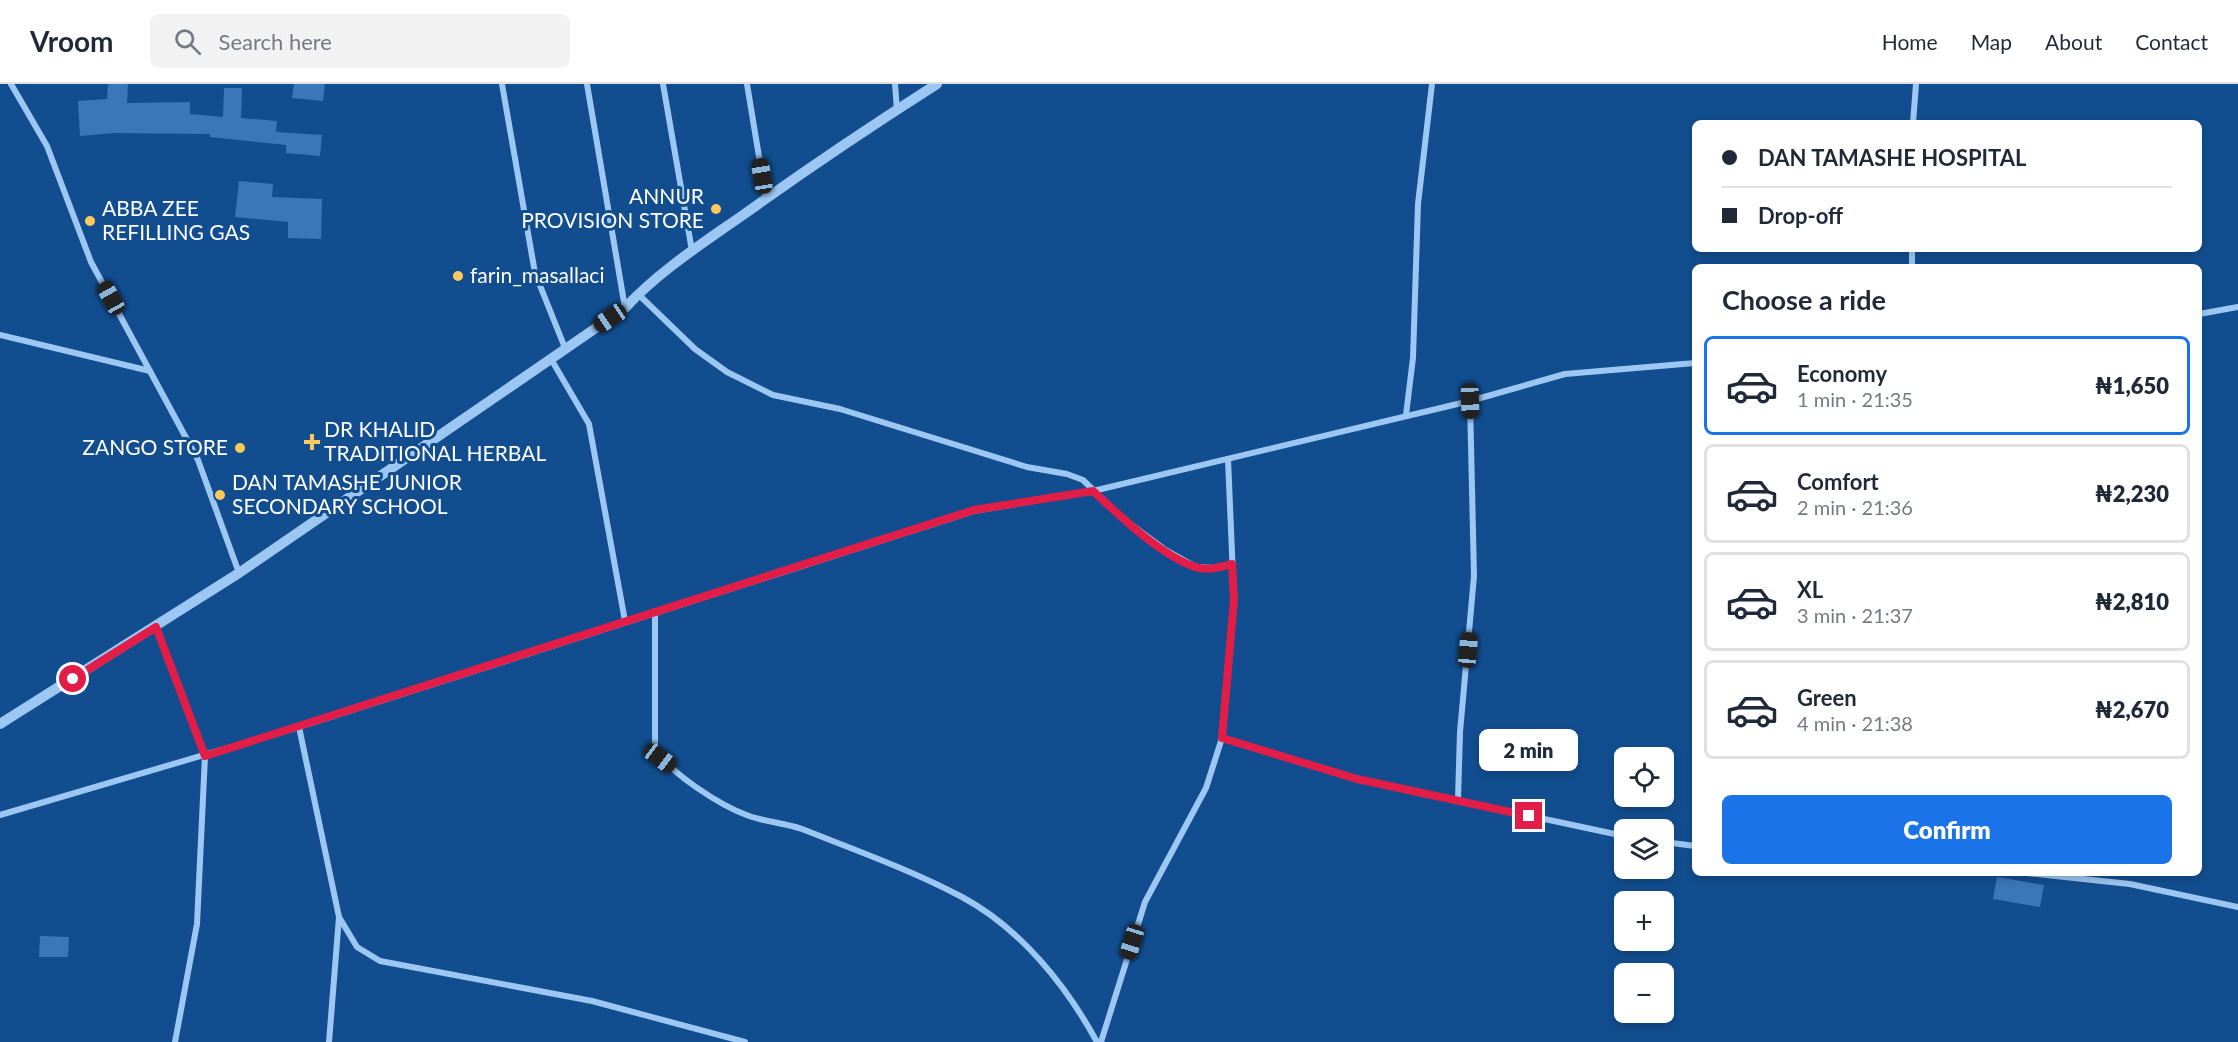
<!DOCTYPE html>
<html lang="en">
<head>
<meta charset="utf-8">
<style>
	body { margin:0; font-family:Lato,sans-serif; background:#f2f2f3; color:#1f2937; height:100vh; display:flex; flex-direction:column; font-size:22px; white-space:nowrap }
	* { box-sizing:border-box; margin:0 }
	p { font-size:20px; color:#747a83 }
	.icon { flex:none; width:33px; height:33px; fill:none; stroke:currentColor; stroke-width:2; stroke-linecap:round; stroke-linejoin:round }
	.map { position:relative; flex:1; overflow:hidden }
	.side { position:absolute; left:1692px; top:180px; width:510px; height:612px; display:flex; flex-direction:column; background:#fff; border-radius:9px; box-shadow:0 3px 9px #0003 }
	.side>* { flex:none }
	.guide { position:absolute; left:1692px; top:36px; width:510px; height:132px; border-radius:9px; box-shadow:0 3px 9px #0003; display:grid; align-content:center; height:132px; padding:0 30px; background:#fff }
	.buttons { position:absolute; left:1614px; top:663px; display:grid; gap:12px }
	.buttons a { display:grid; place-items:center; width:60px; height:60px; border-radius:9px; background:#fff; box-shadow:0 3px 9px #0003; font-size:30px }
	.end { position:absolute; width:27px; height:27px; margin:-14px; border:8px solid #e11d48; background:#fff; box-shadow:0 0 0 3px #fff }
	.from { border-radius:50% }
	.bubble { position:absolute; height:42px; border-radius:9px; background:#fff; box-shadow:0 3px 9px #0003; font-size:20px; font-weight:800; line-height:42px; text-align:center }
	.car { position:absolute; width:18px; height:36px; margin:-18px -9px; border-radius:8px; box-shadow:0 0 4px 2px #0007; background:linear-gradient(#222 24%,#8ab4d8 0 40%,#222 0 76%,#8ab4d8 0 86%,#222 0) }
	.guide b { display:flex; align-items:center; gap:21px; height:57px; font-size:22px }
	.guide b+b { border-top:2px solid #e0e1e3 }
	.guide i { width:15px; height:15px; background:#1f2937 }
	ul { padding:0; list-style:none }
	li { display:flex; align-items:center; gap:18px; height:99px; margin:0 12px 9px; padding:0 18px; border:3px solid #e0e1e3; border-radius:9px }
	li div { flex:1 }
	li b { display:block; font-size:22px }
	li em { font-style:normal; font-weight:800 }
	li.on { border-color:#1a73e8 }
	li>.icon { width:54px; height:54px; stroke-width:1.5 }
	h2 { padding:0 30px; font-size:27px; line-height:72px }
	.button { display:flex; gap:12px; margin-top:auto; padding:12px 30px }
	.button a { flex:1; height:69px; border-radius:9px; background:#1a73e8; color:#fff; font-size:24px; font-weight:800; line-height:69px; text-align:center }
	header { display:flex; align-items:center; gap:36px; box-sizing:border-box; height:84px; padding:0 30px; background:#fff; border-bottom:2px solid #e0e1e3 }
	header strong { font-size:28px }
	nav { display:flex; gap:33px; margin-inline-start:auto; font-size:21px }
	.search { width:420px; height:54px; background:#f2f2f3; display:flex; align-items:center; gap:15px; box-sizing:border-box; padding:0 21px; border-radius:9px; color:#747a83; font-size:22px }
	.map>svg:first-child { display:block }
</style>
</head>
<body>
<header>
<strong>Vroom</strong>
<div class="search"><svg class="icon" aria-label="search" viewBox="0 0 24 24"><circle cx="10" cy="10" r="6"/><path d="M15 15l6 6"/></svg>Search here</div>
<nav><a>Home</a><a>Map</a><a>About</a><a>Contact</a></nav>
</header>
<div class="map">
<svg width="2238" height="958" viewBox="0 0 2238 958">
	<rect width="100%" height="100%" fill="#124e8f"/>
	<g fill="#3b77b8">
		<polygon points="108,0 128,0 127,19 190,18 190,30 223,33 224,4 242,4 241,34 277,37 276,48 322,51 320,72 286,69 286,61 210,53 210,50 114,49 80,52 78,17 107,15"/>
		<polygon points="294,0 325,0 323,17 292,14"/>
		<polygon points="239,97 273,100 272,113 322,115 321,155 288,154 288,138 235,133"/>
		<polygon points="1997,793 2044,801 2040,823 1993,815"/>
		<polygon points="40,852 69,853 68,873 39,873"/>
	</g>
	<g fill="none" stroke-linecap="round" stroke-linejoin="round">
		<g stroke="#9cc7f2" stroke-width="6">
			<polyline points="11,0 47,62 91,178 198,376 239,489"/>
			<polyline points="502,0 535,189 565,264"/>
			<polyline points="587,0 625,224"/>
			<polyline points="663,0 692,167"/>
			<polyline points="747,0 766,115"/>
			<polyline points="895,0 897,26"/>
			<polyline points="1913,39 1916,0"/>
			<polyline points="1912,165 1912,183"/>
			<polyline points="638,210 695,265 727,288 773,311 840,325 1027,383 1067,390 1083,396 1122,434 1164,465 1196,483 1217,484 1232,480"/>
			<polyline points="2199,230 2238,223"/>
			<polyline points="0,251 150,287"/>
			<polyline points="551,275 589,340 625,537"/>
			<polyline points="1406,331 1413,274 1418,120 1432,0"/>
			<path d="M 655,527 L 655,663 C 667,688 721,722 749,732 C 766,738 785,739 802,745 C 855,766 911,786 962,813 C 1020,844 1066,901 1097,958"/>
			<polyline points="156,543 205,672 197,840 175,958"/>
			<polyline points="299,643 339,833 329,958"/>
			<polyline points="1222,654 1357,695 1624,752"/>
			<polyline points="1458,715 1460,648 1474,492 1470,317"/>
			<polyline points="0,731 299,643 974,427 1093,407 1470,317 1565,290 1695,279"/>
			<polyline points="1664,758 1695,762"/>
			<polyline points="2027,789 2130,800 2238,823"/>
			<polyline points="339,833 357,863 380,877 592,917 745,958"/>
			<polyline points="1101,958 1145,818 1206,704 1222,654 1234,516 1228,375"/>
		</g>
		<path stroke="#9cc7f2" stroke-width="10" d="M 0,640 L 239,489 L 625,224 C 658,188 703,159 743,131 C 807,85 871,42 937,0"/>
	</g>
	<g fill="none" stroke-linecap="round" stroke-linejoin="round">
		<path stroke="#e11d48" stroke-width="8" d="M 73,595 L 156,543 L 205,672 L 974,426 L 1093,407 C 1120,432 1160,471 1195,483 C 1207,487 1221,483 1232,480 L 1234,516 L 1222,654 L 1357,695 L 1529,732"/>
	</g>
	<g fill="#ffc95d" stroke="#124e8f" stroke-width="2">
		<circle cx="716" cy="125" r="6"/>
		<circle cx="90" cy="137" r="6"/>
		<circle cx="458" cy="192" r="6"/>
		<path d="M309 349h6v6h6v6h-6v6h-6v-6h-6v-6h6z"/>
		<circle cx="240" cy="364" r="6"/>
		<circle cx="220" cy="411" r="6"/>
	</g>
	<g text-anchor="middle" stroke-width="6" stroke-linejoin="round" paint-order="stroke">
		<g font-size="21" fill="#fff" stroke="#124e8f" text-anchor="start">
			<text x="704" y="120" text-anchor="end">ANNUR<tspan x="704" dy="24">PROVISION STORE</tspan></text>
			<text x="102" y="132">ABBA ZEE<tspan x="102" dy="24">REFILLING GAS</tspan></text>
			<text x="470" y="199">farin_masallaci</text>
			<text x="324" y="353">DR KHALID<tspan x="324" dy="24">TRADITIONAL HERBAL</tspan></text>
			<text x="228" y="371" text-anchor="end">ZANGO STORE</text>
			<text x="232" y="406">DAN TAMASHE JUNIOR<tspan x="232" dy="24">SECONDARY SCHOOL</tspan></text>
		</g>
	</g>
</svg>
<div class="buttons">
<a><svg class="icon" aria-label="locate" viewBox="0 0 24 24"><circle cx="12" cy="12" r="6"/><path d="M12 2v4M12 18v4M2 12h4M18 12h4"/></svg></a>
<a><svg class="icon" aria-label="layers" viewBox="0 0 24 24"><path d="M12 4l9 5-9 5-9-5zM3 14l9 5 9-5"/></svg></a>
<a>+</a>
<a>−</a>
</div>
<i class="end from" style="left:73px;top:595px"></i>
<i class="end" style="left:1529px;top:732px"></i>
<div class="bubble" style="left:1479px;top:645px;width:99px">2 min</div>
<i class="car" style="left:762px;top:92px;rotate:351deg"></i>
<i class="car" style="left:111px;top:214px;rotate:331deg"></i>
<i class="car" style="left:610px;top:234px;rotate:236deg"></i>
<i class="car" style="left:1470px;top:317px;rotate:178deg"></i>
<i class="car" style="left:1468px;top:566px;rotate:5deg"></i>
<i class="car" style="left:660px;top:674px;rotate:127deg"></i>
<i class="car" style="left:1132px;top:858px;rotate:197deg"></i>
<div class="guide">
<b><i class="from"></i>DAN TAMASHE HOSPITAL</b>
<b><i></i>Drop-off</b>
</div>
<section class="side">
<h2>Choose a ride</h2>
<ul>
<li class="on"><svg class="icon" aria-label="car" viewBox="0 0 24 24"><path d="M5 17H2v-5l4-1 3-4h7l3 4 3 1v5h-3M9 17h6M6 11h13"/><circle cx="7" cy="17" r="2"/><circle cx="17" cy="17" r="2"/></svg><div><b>Economy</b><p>1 min · 21:35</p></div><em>₦1,650</em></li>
<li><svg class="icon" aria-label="car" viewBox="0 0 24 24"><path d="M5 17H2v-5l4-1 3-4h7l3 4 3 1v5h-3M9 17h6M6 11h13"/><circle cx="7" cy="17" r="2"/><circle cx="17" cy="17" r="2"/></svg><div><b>Comfort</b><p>2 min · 21:36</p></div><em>₦2,230</em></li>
<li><svg class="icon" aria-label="car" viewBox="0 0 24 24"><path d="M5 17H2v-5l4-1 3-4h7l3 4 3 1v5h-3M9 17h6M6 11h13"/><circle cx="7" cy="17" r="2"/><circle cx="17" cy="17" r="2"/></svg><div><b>XL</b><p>3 min · 21:37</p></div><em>₦2,810</em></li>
<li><svg class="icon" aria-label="car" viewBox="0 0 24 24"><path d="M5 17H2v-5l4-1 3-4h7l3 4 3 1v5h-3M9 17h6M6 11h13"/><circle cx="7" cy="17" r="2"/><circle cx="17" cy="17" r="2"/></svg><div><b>Green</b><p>4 min · 21:38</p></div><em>₦2,670</em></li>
</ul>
<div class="button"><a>Confirm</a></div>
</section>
</div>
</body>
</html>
